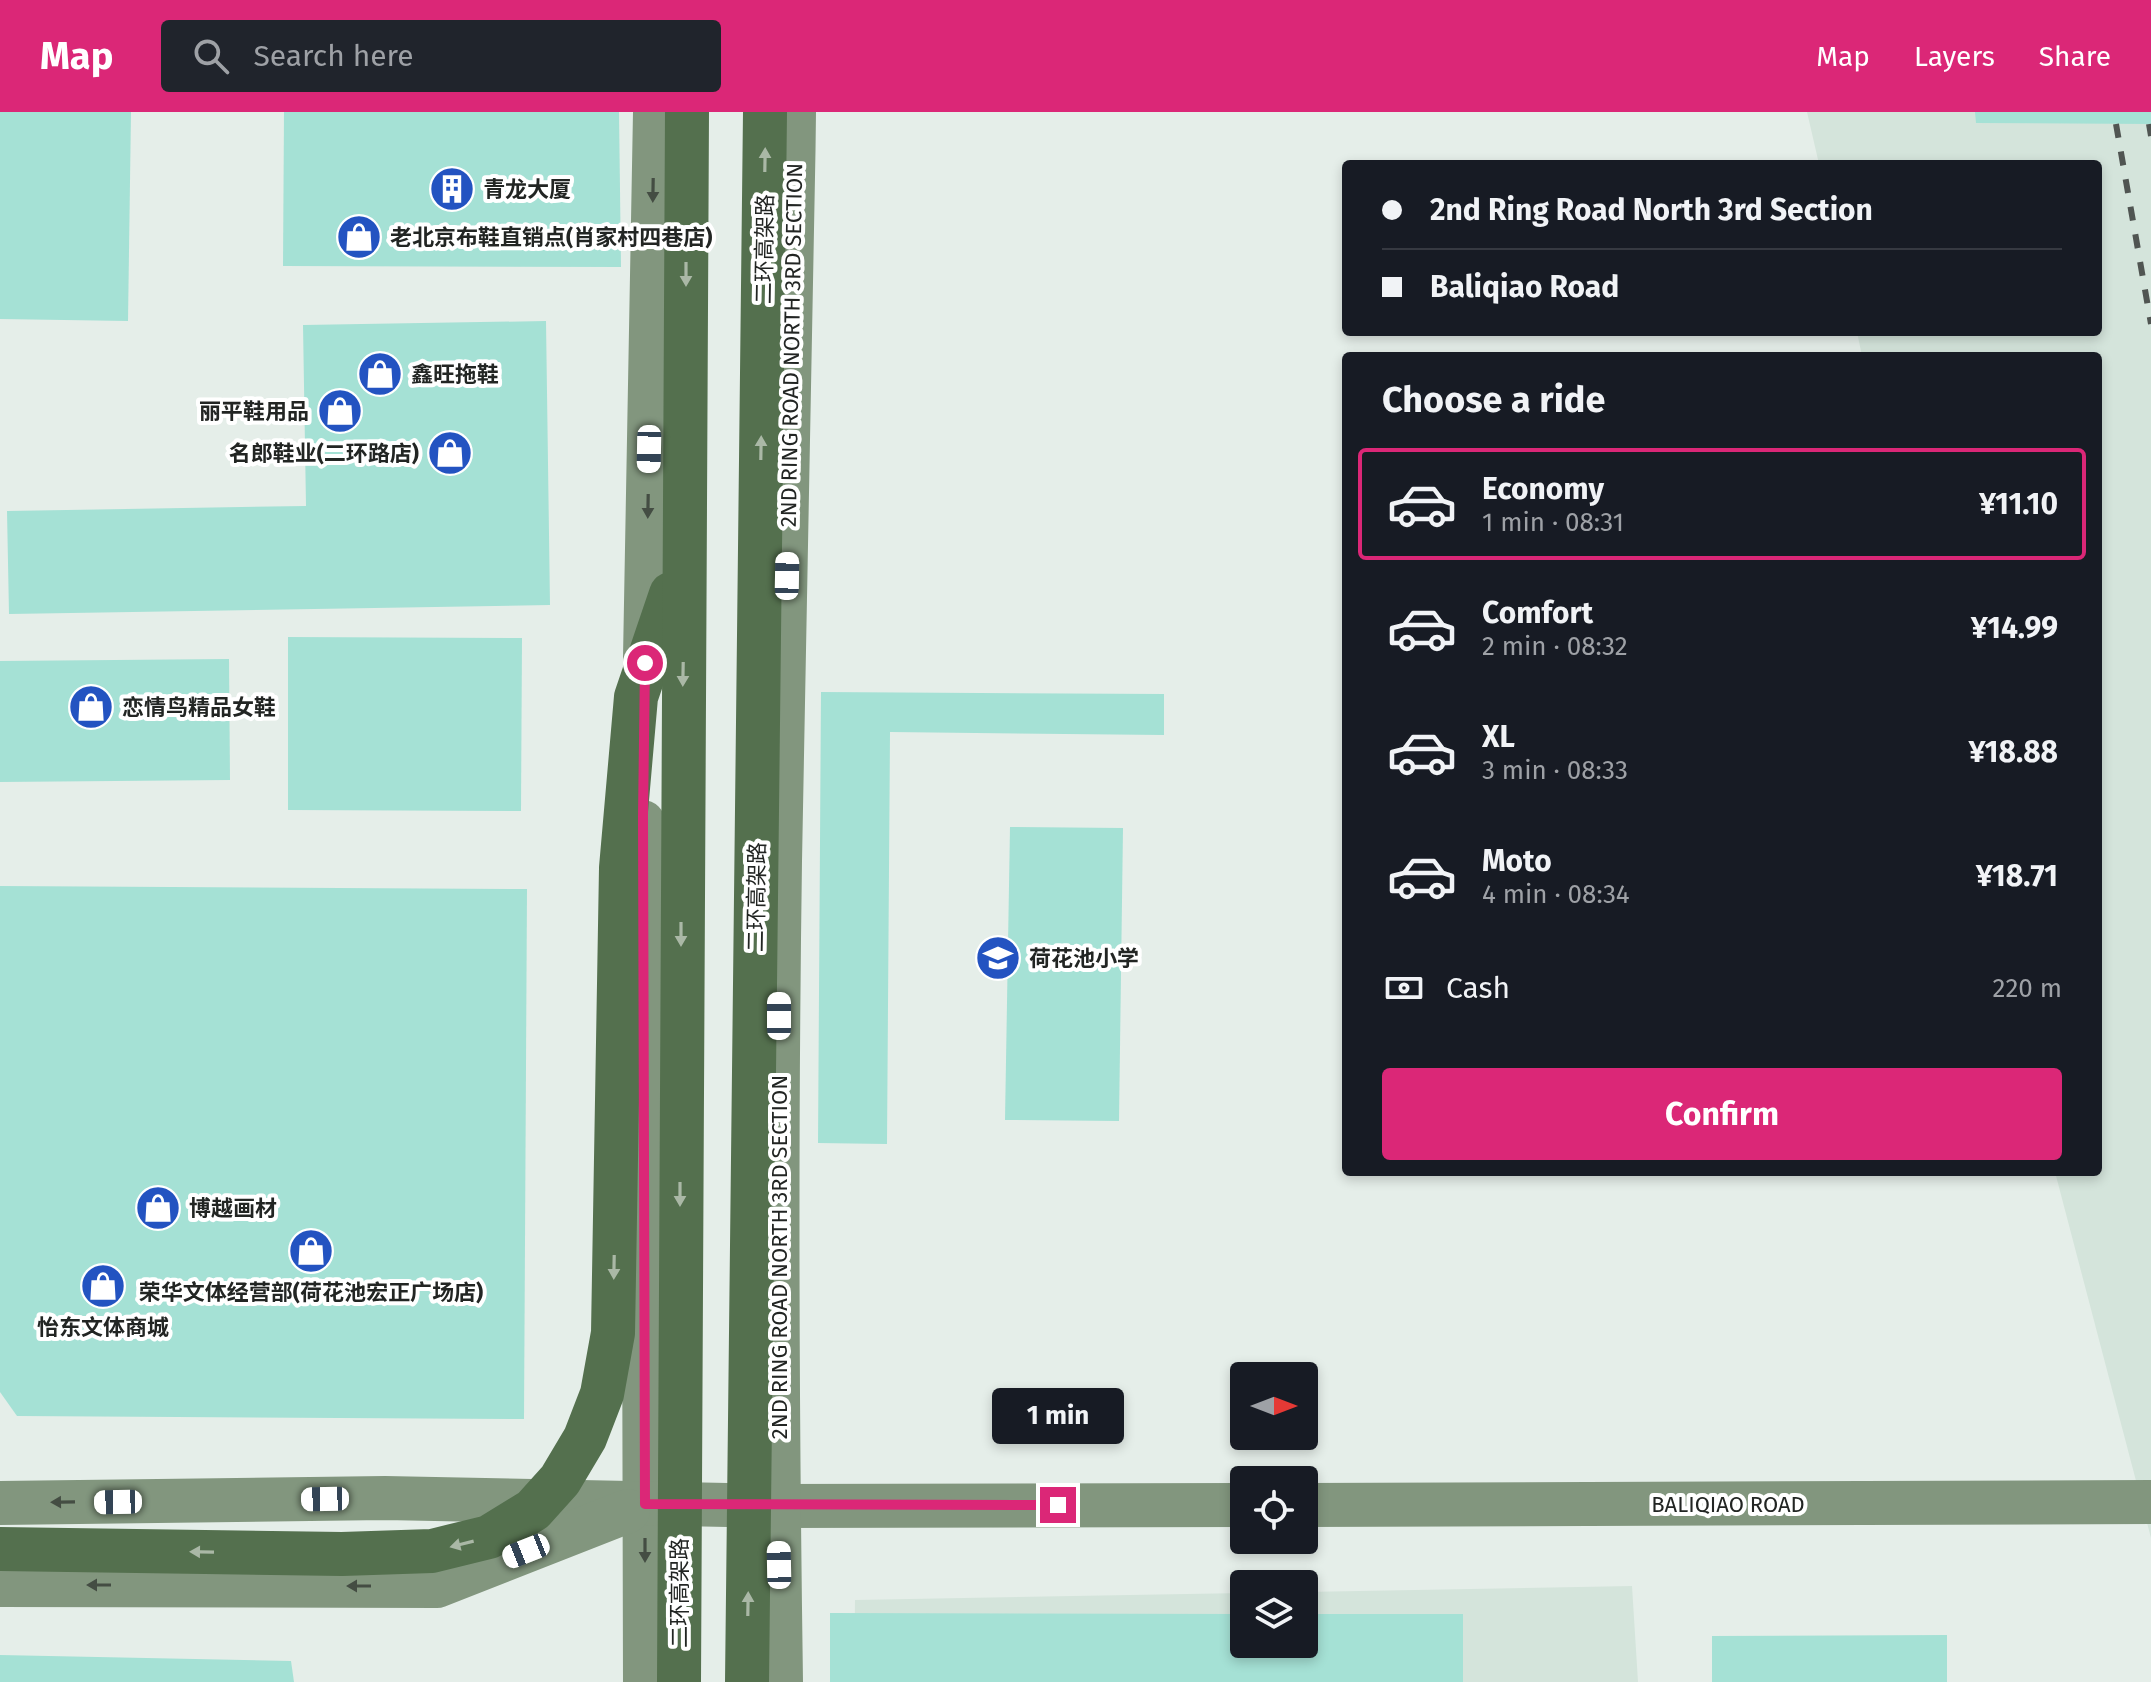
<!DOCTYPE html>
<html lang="en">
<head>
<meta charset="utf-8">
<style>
	body { margin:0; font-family:"Fira Sans","Noto Sans SC",sans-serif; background:#20242c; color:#f1f3f6; height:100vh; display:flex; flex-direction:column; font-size:30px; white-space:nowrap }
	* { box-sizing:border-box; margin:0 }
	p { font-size:26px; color:#9ea1a6 }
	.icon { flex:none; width:44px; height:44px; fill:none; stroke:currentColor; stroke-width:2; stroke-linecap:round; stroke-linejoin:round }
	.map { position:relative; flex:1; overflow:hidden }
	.drawer { position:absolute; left:1342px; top:240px; width:760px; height:824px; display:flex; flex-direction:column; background:#171b24; border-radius:8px; box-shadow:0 4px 12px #0003 }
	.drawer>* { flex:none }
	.banner { position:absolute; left:1342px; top:48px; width:760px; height:176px; border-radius:8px; box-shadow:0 4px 12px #0003; display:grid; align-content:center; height:176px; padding:0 40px; background:#171b24 }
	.needle { width:52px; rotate:90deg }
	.tools { position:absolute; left:1230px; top:1250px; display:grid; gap:16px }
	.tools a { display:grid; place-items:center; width:88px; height:88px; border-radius:8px; background:#171b24; box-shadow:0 4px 12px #0003; font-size:40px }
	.end { position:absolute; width:36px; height:36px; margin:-18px; border:10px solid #db2777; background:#fff; box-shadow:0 0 0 4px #fff }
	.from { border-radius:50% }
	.bubble { position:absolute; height:56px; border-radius:8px; background:#171b24; box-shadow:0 4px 12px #0003; font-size:26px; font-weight:700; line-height:56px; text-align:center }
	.car { position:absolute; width:24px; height:48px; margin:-24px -12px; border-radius:10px; box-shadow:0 0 6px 2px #0007; background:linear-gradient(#fff 24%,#345 0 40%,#fff 0 76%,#345 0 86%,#fff 0) }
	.banner b { display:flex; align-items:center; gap:28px; height:76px; font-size:30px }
	.banner b+b { border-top:2px solid #363941 }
	.banner i { width:20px; height:20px; background:#f1f3f6 }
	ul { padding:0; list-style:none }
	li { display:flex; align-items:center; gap:24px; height:112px; margin:0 16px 12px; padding:0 24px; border:4px solid transparent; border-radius:8px }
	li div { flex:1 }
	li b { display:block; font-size:30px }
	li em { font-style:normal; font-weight:700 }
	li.on { border-color:#db2777 }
	li>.icon { width:72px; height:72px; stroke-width:1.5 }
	h2 { padding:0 40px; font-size:36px; line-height:96px }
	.pay { display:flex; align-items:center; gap:20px; height:88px; padding:0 40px; font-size:30px }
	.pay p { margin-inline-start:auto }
	.primary-button { display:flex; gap:16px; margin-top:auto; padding:16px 40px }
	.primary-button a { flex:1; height:92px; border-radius:8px; background:#db2777; color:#fff; font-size:32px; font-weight:700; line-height:92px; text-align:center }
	header { display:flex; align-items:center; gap:48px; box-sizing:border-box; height:112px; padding:0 40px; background:#db2777; color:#fff }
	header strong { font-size:38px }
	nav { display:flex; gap:44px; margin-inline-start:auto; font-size:28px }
	.search { width:560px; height:72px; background:#20242c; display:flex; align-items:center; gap:20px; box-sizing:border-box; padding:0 28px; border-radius:8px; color:#9ea1a6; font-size:30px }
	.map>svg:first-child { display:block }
</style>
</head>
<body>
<header>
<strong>Map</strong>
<div class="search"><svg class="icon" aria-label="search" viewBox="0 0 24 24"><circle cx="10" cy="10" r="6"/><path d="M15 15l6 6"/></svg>Search here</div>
<nav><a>Map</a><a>Layers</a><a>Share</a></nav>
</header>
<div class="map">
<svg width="2151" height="1570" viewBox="0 0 2151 1570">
	<rect width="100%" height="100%" fill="#e5eee9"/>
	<g fill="#d4e4db">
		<polygon points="1807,0 2151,0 2151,1426 2055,1060 2098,1060 2098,244 1862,244 1857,220 2098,220 2098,52 1819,52"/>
		<polygon points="1632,1474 1638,1570 854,1570 855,1488 1244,1481 1244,1532 1304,1532 1304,1480"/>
	</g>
	<g fill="#a5e1d5">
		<polygon points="0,0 131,0 128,209 0,207"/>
		<polygon points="284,0 619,0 621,155 283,154"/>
		<polygon points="1975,0 2151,0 2151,12 1976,11"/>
		<polygon points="546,209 550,493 9,502 7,399 306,394 303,213"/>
		<polygon points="288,525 522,526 521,699 288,698"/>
		<polygon points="229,547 230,668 0,670 0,549"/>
		<polygon points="821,580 1164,582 1164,623 890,620 887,1032 818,1031"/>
		<polygon points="1010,715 1123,716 1119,1009 1005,1008"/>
		<polygon points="0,774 527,777 524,1307 17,1304 0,1280"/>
		<polygon points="830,1501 1244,1502 1244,1532 1304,1532 1304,1502 1463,1502 1463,1570 830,1570"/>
		<polygon points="1947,1523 1947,1570 1712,1570 1712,1524"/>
		<polygon points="0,1543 291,1549 294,1570 0,1570"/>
	</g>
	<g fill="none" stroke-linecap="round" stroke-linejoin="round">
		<g stroke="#82967e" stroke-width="44">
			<polyline points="645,546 655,0"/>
			<polyline points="643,710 645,1570"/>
			<polyline points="0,1391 385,1386 778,1394 1244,1393"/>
			<polyline points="1304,1393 2151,1390"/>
			<polyline points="0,1473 437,1474 628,1399"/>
			<path d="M 781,1570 C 777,1297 776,1023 780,749 C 784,500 791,250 794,0"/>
		</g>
		<g stroke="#505552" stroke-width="6" stroke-dasharray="14 14" stroke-linecap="butt">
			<polyline points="2116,12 2151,212"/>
			<polyline points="2149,12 2151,24"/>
		</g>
		<g stroke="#54704e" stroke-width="44">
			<polyline points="0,1437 342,1442 432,1439 489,1425 533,1398 560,1368 585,1326 602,1282 613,1221 621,756 636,585 671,482"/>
			<polyline points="679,1570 687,0"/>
			<polyline points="747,1570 765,0"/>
		</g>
	</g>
	<defs><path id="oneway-solid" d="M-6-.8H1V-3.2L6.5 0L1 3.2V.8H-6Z" transform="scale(2)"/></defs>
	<g fill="#aab8a6">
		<use href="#oneway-solid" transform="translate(765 48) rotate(-89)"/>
		<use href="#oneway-solid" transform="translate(686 162) rotate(90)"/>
		<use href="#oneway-solid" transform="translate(761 336) rotate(-89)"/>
		<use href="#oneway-solid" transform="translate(683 562) rotate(91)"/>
		<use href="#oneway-solid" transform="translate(681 822) rotate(90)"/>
		<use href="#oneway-solid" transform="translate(680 1082) rotate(90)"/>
		<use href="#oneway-solid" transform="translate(614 1155) rotate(91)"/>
		<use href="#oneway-solid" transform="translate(462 1432) rotate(166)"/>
		<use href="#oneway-solid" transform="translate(202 1440) rotate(-179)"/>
		<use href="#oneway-solid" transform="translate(748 1492) rotate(-89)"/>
	</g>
	<g fill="#444d43">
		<use href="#oneway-solid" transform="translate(653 78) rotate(91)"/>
		<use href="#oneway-solid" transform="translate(648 394) rotate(91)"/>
		<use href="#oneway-solid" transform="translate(63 1390) rotate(179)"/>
		<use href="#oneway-solid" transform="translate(645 1438) rotate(90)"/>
		<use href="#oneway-solid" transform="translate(99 1473) rotate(-180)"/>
		<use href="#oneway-solid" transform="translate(359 1474) rotate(-180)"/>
	</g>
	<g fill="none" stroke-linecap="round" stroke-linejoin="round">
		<polyline stroke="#db2777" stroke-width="10" points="645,551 643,704 645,1392 1058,1393"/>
	</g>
	<defs>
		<g id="building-disc" transform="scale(2.3)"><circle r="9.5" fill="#2353c1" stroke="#fff"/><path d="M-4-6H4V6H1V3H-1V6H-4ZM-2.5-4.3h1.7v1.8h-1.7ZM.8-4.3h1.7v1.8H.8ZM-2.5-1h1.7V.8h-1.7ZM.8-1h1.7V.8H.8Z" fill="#fff"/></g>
		<g id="shop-disc" transform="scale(2.3)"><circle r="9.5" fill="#2353c1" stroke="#fff"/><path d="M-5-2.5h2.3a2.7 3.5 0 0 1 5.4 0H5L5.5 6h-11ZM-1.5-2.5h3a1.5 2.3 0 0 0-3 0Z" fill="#fff"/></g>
		<g id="school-disc" transform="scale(2.3)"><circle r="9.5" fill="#2353c1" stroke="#fff"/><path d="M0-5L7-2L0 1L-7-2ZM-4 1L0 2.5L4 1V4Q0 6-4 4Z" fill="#fff"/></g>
	</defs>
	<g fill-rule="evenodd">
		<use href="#building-disc" x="452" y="77"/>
		<use href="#shop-disc" x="359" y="125"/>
		<use href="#shop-disc" x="380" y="262"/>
		<use href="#shop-disc" x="340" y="299"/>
		<use href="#shop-disc" x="450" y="341"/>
		<use href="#shop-disc" x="91" y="595"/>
		<use href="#school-disc" x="998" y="846"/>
		<use href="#shop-disc" x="158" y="1096"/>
		<use href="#shop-disc" x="311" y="1139"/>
		<use href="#shop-disc" x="103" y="1174"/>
	</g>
	<g text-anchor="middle" stroke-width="8" stroke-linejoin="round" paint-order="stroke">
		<g font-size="22" font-weight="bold" fill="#222523" stroke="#fff" text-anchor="start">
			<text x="483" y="85">青龙大厦</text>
			<text x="390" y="133">老北京布鞋直销点(肖家村四巷店)</text>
			<text x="411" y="270">鑫旺拖鞋</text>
			<text x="309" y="307" text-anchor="end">丽平鞋用品</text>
			<text x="419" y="349" text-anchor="end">名郎鞋业(二环路店)</text>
			<text x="122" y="603">恋情鸟精品女鞋</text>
			<text x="1029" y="854">荷花池小学</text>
			<text x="189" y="1104">博越画材</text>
			<text x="311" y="1188" text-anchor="middle">荣华文体经营部(荷花池宏正广场店)</text>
			<text x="103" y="1223" text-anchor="middle">怡东文体商城</text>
		</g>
		<g font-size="22" fill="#222523" stroke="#fff">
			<text transform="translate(764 137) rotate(-89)" y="8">二环高架路</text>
			<text transform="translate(791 233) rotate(-89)" y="8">2ND RING ROAD NORTH 3RD SECTION</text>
			<text transform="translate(756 785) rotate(-89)" y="8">二环高架路</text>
			<text transform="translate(779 1145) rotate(-90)" y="8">2ND RING ROAD NORTH 3RD SECTION</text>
			<text x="1728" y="1400">BALIQIAO ROAD</text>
			<text transform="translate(679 1481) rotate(-90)" y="8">二环高架路</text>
		</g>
	</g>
</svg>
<div class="tools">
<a><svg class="needle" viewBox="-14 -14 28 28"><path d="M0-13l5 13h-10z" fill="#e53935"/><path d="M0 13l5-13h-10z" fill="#9ea1a6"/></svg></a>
<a><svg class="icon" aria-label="locate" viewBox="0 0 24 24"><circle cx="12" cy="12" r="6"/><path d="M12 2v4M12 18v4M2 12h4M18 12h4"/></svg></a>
<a><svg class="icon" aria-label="layers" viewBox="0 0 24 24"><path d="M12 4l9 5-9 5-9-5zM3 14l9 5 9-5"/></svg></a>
</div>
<i class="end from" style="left:645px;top:551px"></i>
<i class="end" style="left:1058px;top:1393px"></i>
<div class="bubble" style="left:992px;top:1276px;width:132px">1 min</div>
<i class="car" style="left:649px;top:337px;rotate:181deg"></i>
<i class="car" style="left:787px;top:464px;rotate:1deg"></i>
<i class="car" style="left:779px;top:904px;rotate:0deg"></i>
<i class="car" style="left:325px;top:1387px;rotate:269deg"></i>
<i class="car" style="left:118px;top:1390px;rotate:269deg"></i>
<i class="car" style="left:526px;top:1439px;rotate:248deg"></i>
<i class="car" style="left:779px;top:1453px;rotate:359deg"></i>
<div class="banner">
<b><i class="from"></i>2nd Ring Road North 3rd Section</b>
<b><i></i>Baliqiao Road</b>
</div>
<section class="drawer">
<h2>Choose a ride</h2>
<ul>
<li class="on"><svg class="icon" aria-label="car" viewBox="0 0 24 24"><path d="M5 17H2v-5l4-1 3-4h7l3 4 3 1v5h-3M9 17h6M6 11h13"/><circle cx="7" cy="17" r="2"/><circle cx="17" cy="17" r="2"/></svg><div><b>Economy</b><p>1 min · 08:31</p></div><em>¥11.10</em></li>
<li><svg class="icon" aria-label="car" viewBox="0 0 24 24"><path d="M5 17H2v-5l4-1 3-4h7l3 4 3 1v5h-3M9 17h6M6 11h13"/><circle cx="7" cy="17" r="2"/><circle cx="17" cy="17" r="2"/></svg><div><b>Comfort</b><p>2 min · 08:32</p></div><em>¥14.99</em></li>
<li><svg class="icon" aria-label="car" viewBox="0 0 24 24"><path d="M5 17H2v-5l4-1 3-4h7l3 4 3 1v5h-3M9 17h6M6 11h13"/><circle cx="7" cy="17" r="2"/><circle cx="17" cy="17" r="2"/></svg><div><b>XL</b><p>3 min · 08:33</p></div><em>¥18.88</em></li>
<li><svg class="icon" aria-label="car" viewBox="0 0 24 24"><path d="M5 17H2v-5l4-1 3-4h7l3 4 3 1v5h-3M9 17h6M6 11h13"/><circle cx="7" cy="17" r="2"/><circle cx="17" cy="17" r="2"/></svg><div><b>Moto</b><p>4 min · 08:34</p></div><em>¥18.71</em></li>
</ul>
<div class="pay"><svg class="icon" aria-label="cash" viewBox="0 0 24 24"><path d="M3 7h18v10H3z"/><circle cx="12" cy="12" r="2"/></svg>Cash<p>220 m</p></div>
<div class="primary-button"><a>Confirm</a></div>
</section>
</div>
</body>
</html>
